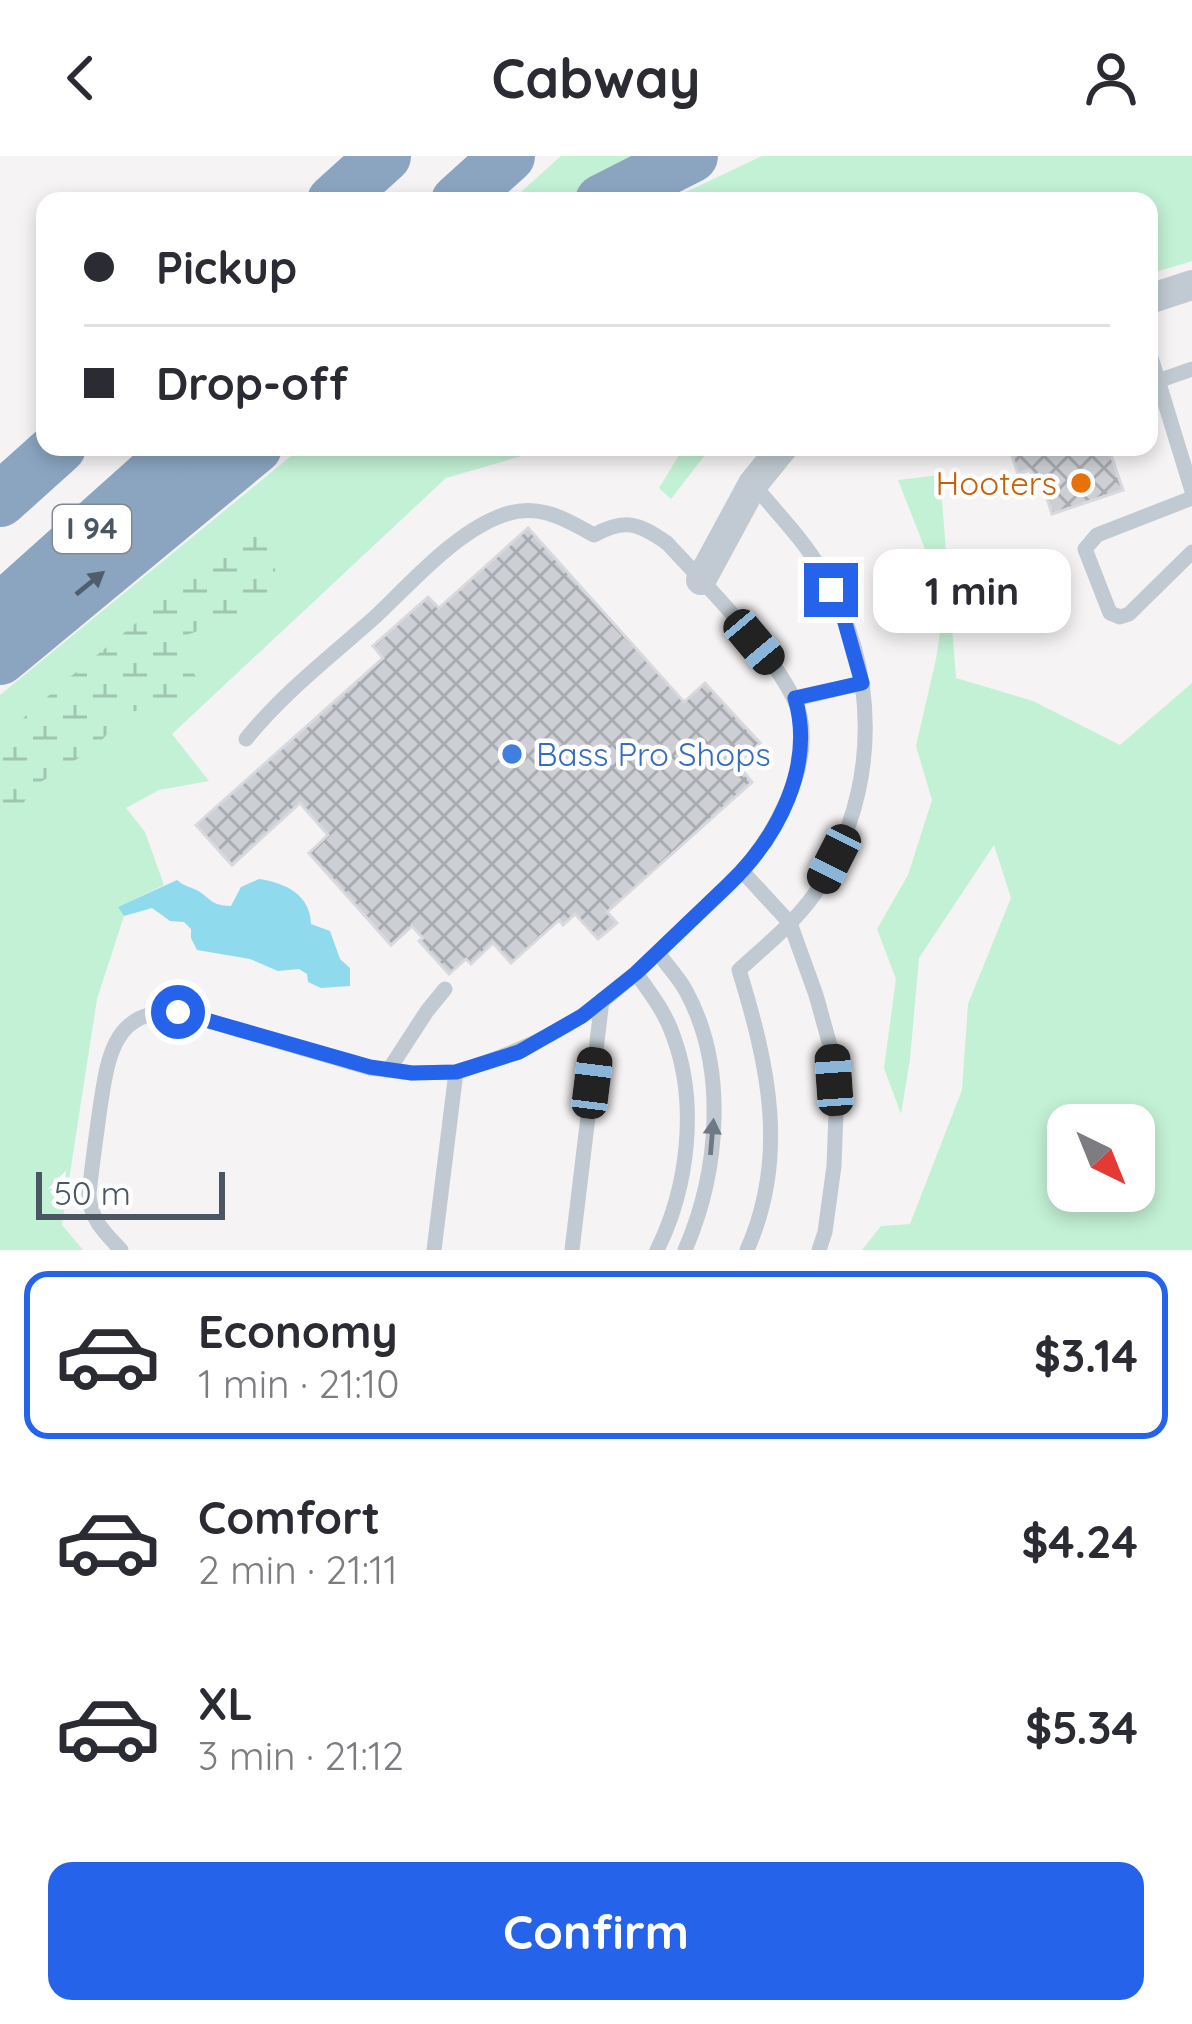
<!DOCTYPE html>
<html lang="en">
<head>
<meta charset="utf-8">
<style>
	body { margin:0; font-family:Quicksand,sans-serif; background:#f2f2f3; color:#2b2b33; height:100vh; display:flex; flex-direction:column; font-size:45px; white-space:nowrap }
	* { box-sizing:border-box; margin:0 }
	p { font-size:39px; color:#7c7c81 }
	.icon { flex:none; width:66px; height:66px; fill:none; stroke:currentColor; stroke-width:2; stroke-linecap:round; stroke-linejoin:round }
	.map { position:relative; height:1094px; overflow:hidden }
	.details { display:flex; flex-direction:column; background:#fff; flex:1 }
	.details>* { flex:none }
	.top-card { position:absolute; left:36px; top:36px; width:1122px; height:264px; border-radius:24px; box-shadow:0 6px 18px #0003; display:grid; align-content:center; height:264px; padding:0 48px; background:#fff }
	.needle { width:78px; rotate:137deg }
	.fabs { position:absolute; left:1047px; top:948px; display:grid; gap:24px }
	.fabs a { display:grid; place-items:center; width:108px; height:108px; border-radius:24px; background:#fff; box-shadow:0 6px 18px #0003; font-size:60px }
	.scale { position:absolute; left:36px; bottom:30px; width:189px; box-sizing:border-box; padding-left:12px; border:6px solid #4a5661; border-top:0; font-size:33px; line-height:42px; white-space:nowrap; color:#4a5661; -webkit-text-stroke:9px #fff; paint-order:stroke }
	.end { position:absolute; width:54px; height:54px; margin:-27px; border:15px solid #2563eb; background:#fff; box-shadow:0 0 0 6px #fff }
	.from { border-radius:50% }
	.bubble { position:absolute; height:84px; border-radius:24px; background:#fff; box-shadow:0 6px 18px #0003; font-size:39px; font-weight:700; line-height:84px; text-align:center }
	.car { position:absolute; width:36px; height:72px; margin:-36px -18px; border-radius:15px; box-shadow:0 0 9px 3px #0007; background:linear-gradient(#222 24%,#8ab4d8 0 40%,#222 0 76%,#8ab4d8 0 86%,#222 0) }
	.top-card b { display:flex; align-items:center; gap:42px; height:114px; font-size:45px }
	.top-card b+b { border-top:3px solid #e1e1e2 }
	.top-card i { width:30px; height:30px; background:#2b2b33 }
	ul { padding:21px 0 0; list-style:none }
	li { display:flex; align-items:center; gap:36px; height:168px; margin:0 24px 18px; padding:0 24px; border:6px solid transparent; border-radius:24px }
	li div { flex:1 }
	li b { display:block; font-size:45px }
	li em { font-style:normal; font-weight:700 }
	li.active { border-color:#2563eb }
	li>.icon { width:108px; height:108px; stroke-width:1.5 }
	.button { display:flex; gap:24px; margin-top:auto; padding:24px 48px }
	.button a { flex:1; height:138px; border-radius:24px; background:#2563eb; color:#fff; font-size:48px; font-weight:700; line-height:138px; text-align:center }
	header { display:flex; justify-content:space-between; align-items:center; height:156px; padding:0 48px; background:#fff; font-size:54px; font-weight:700 }
	.map>svg:first-child { display:block }
</style>
</head>
<body>
<header><svg class="icon" aria-label="back" viewBox="0 0 24 24"><path d="M15 5l-7 7 7 7"/></svg>Cabway<svg class="icon" aria-label="person" viewBox="0 0 24 24"><circle cx="12" cy="8" r="4"/><path d="M4 21q1-7 8-7t8 7"/></svg></header>
<div class="map">
<svg width="1192" height="1094" viewBox="0 0 1192 1094">
	<defs>
		<pattern id="wetland-marsh" width="20" height="14" patternUnits="userSpaceOnUse" patternTransform="scale(3)"><rect width="20" height="14" fill="#c3f1d5"/><path d="M1 5h8M5 5V1M11 12h8M15 12V8" fill="none" stroke="#a0c6b0"/></pattern>
		<pattern id="building-cross-hatch" width="8" height="8" patternUnits="userSpaceOnUse" patternTransform="scale(3)"><rect width="8" height="8" fill="#cdcfd5"/><path d="M0 0l8 8M0 8l8-8" fill="none" stroke="#a8abb0"/></pattern>
	</defs>
	<rect width="100%" height="100%" fill="#f5f3f3"/>
	<g fill="#c3f1d5" fill-rule="evenodd">
		<polygon points="561,0 651,0 571,45 511,45"/>
		<polygon points="762,0 1192,0 1192,105 1149,118 1149,45 667,45"/>
		<polygon points="302,291 553,291 446,322 172,578 209,625 159,634 126,652 145,676 164,729 119,751 124,760 97,843 62,1069 83,1094 0,1094 0,539"/>
		<polygon points="684,291 711,291 671,343 659,332"/>
		<path d="M 940,319 L 956,522 L 1033,545 L 1120,589 L 1192,527 L 1192,1094 L 862,1094 L 881,1070 L 910,1068 L 962,934 L 968,848 L 1011,742 L 994,689 L 919,802 L 910,903 L 901,958 L 884,912 L 896,823 L 877,773 L 908,719 L 932,644 L 916,590 L 936,503 L 945,444 L 898,324 ZM 1068,969 L 1134,969 L 1134,1035 L 1068,1035 Z"/>
	</g>
	<polygon fill="url(#wetland-marsh)" points="290,341 270,364 279,449 250,456 170,485 197,522 169,549 125,557 96,591 36,629 9,667 0,669 0,583 64,526"/>
	<path fill="#90daee" d="M 259,723 C 285,727 310,738 311,768 L 330,775 L 340,803 L 350,812 L 350,830 L 321,832 L 308,826 L 307,818 L 299,813 L 278,815 L 250,803 L 197,794 L 191,782 L 191,773 L 184,766 L 170,765 L 152,752 L 124,760 L 118,751 L 177,724 C 185,731 192,731 200,736 C 214,746 212,749 231,750 L 241,731 Z"/>
	<g fill="url(#building-cross-hatch)" stroke="#d7d9de" stroke-width="3">
		<polygon points="1009,291 1114,291 1109,293 1123,334 1052,358 1039,318 1032,320 1030,314 1018,318"/>
		<polygon points="528,372 684,546 705,527 760,587 737,608 752,626 607,756 617,767 598,783 575,758 563,769 559,764 511,807 493,787 471,808 466,803 449,818 419,785 423,782 412,770 391,789 309,697 328,679 300,647 232,709 196,669 383,502 373,490 428,441 439,452"/>
	</g>
	<g fill="none" stroke-linecap="round" stroke-linejoin="round">
		<g stroke="#c1cad2" stroke-width="15">
			<polyline points="1149,195 1192,335"/>
			<polyline points="1158,225 1192,213"/>
			<polyline points="1192,342 1097,379 1085,393 1110,457 1120,461 1129,458 1192,396"/>
			<polyline points="795,543 862,527"/>
			<path d="M 246,583 C 284,536 330,501 375,461 C 410,428 453,379 498,361 C 535,345 562,361 594,379 C 625,362 638,367 667,387 C 703,426 789,512 800,560 C 812,612 773,682 739,718 C 720,738 699,757 679,776 C 649,806 617,836 582,860 C 542,886 501,902 456,916 L 434,1094"/>
			<polyline points="742,715 790,767 816,839 831,893 836,956 834,1010 825,1076 819,1094"/>
			<path d="M 658,797 C 667,809 679,822 686,835 C 728,912 719,1016 685,1094"/>
			<path d="M 636,817 C 651,838 666,857 674,882 C 698,949 688,1032 657,1094"/>
			<polyline points="390,912 427,855 445,833"/>
			<path d="M 121,1094 C 104,1076 90,1063 89,1038 C 92,1009 96,981 100,952 C 108,900 113,853 178,856 L 370,912 L 412,917 L 456,916"/>
			<polyline points="572,1094 602,844"/>
			<path d="M 747,1094 C 789,1000 768,908 739,814 C 767,788 801,762 821,728 C 880,629 880,514 821,414 C 803,383 776,356 753,328"/>
		</g>
		<g stroke="#c1cad2" stroke-width="30">
			<polyline points="1149,143 1192,129"/>
			<polyline points="701,424 753,328 783,291"/>
		</g>
		<g stroke="#8ba5c1" stroke-width="54">
			<polyline points="334,45 384,0"/>
			<polyline points="458,45 508,0"/>
			<polyline points="602,45 691,0"/>
			<polyline points="0,344 59,291"/>
			<polyline points="0,455 183,291"/>
			<polyline points="0,502 255,291"/>
		</g>
	</g>
	<defs><path id="oneway-solid" d="M-6-.8H1V-3.2L6.5 0L1 3.2V.8H-6Z" transform="scale(3)"/></defs>
	<use fill="#505e6b" href="#oneway-solid" transform="translate(90 427) rotate(-39)"/>
	<use fill="#6e7983" href="#oneway-solid" transform="translate(712 981) rotate(-85)"/>
	<g fill="none" stroke-linecap="round" stroke-linejoin="round">
		<path stroke="#2563eb" stroke-width="15" d="M 178,856 L 370,911 L 412,917 L 456,916 L 519,896 L 582,860 L 636,817 L 729,728 C 778,681 815,610 795,542 L 862,527 L 842,456 L 831,434"/>
	</g>
	<circle fill="#e8710a" stroke="#fff" stroke-width="4.5" cx="1081" cy="327" r="12"/>
	<circle fill="#3f7fe0" stroke="#fff" stroke-width="4.5" cx="512" cy="598" r="12"/>
	<g text-anchor="middle" stroke-width="9" stroke-linejoin="round" paint-order="stroke">
		<rect fill="#fff" stroke="#808990" stroke-width="3" x="53" y="349" width="78" height="48" rx="9"/>
		<g font-size="30" font-weight="bold" fill="#4a5661">
			<text x="92" y="383">I 94</text>
		</g>
		<g font-size="33" fill="#c56008" stroke="#fff" text-anchor="end">
			<text x="1057" y="339">Hooters</text>
		</g>
		<g font-size="33" fill="#366cbe" stroke="#fff" text-anchor="start">
			<text x="536" y="610">Bass Pro Shops</text>
		</g>
	</g>
</svg>
<div class="fabs">
<a><svg class="needle" viewBox="-14 -14 28 28"><path d="M0-13l5 13h-10z" fill="#e53935"/><path d="M0 13l5-13h-10z" fill="#7c7c81"/></svg></a>
</div>
<div class="scale">50 m</div>
<i class="end from" style="left:178px;top:856px"></i>
<i class="end" style="left:831px;top:434px"></i>
<div class="bubble" style="left:873px;top:393px;width:198px">1 min</div>
<i class="car" style="left:754px;top:486px;rotate:140deg"></i>
<i class="car" style="left:834px;top:703px;rotate:207deg"></i>
<i class="car" style="left:834px;top:924px;rotate:356deg"></i>
<i class="car" style="left:592px;top:927px;rotate:7deg"></i>
<div class="top-card">
<b><i class="from"></i>Pickup</b>
<b><i></i>Drop-off</b>
</div>
</div>
<section class="details">
<ul>
<li class="active"><svg class="icon" aria-label="car" viewBox="0 0 24 24"><path d="M5 17H2v-5l4-1 3-4h7l3 4 3 1v5h-3M9 17h6M6 11h13"/><circle cx="7" cy="17" r="2"/><circle cx="17" cy="17" r="2"/></svg><div><b>Economy</b><p>1 min · 21:10</p></div><em>$3.14</em></li>
<li><svg class="icon" aria-label="car" viewBox="0 0 24 24"><path d="M5 17H2v-5l4-1 3-4h7l3 4 3 1v5h-3M9 17h6M6 11h13"/><circle cx="7" cy="17" r="2"/><circle cx="17" cy="17" r="2"/></svg><div><b>Comfort</b><p>2 min · 21:11</p></div><em>$4.24</em></li>
<li><svg class="icon" aria-label="car" viewBox="0 0 24 24"><path d="M5 17H2v-5l4-1 3-4h7l3 4 3 1v5h-3M9 17h6M6 11h13"/><circle cx="7" cy="17" r="2"/><circle cx="17" cy="17" r="2"/></svg><div><b>XL</b><p>3 min · 21:12</p></div><em>$5.34</em></li>
</ul>
<div class="button"><a>Confirm</a></div>
</section>
</body>
</html>
